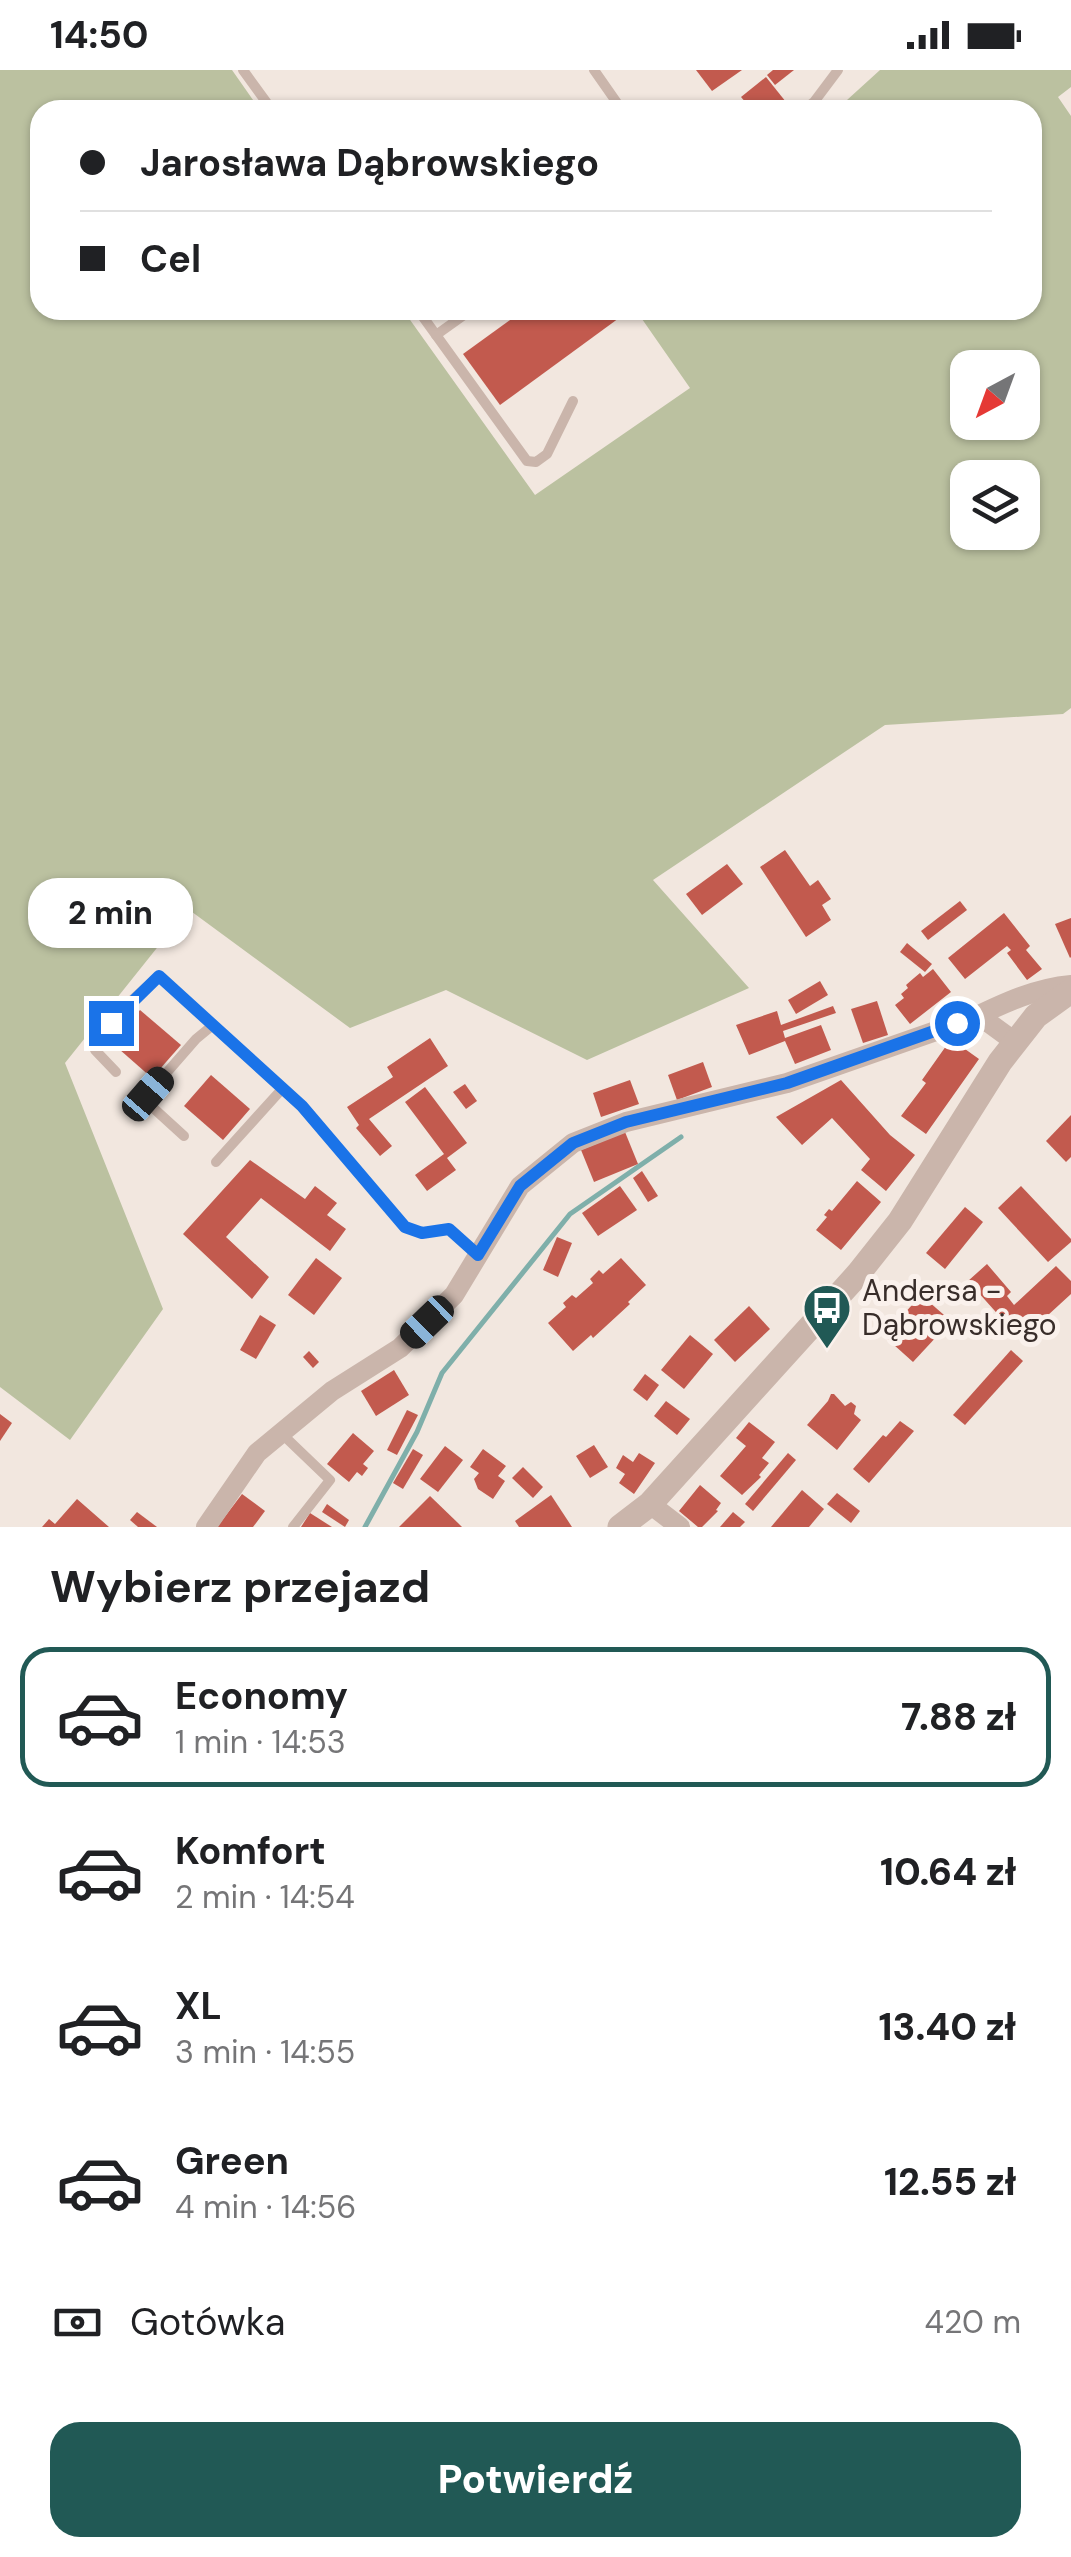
<!DOCTYPE html>
<html lang="pl">
<head>
<meta charset="utf-8">
<style>
	body { margin:0; font-family:"DM Sans",sans-serif; background:#f6f6f6; color:#202124; height:100vh; display:flex; flex-direction:column; font-size:38px; white-space:nowrap }
	* { box-sizing:border-box; margin:0 }
	p { font-size:32px; color:#757577 }
	.icon { flex:none; width:55px; height:55px; fill:none; stroke:currentColor; stroke-width:2; stroke-linecap:round; stroke-linejoin:round }
	.map { position:relative; height:1457px; overflow:hidden }
	.sheet { display:flex; flex-direction:column; background:#fff; flex:1 }
	.sheet>* { flex:none }
	.hud { position:absolute; left:30px; top:30px; width:1012px; height:220px; border-radius:30px; box-shadow:0 2px 8px #0004; display:grid; align-content:center; height:220px; padding:0 50px; background:#fff }
	.needle { width:65px; rotate:221deg }
	.tools { position:absolute; left:950px; top:280px; display:grid; gap:20px }
	.tools a { display:grid; place-items:center; width:90px; height:90px; border-radius:20px; background:#fff; box-shadow:0 2px 8px #0004; font-size:50px }
	.end { position:absolute; width:45px; height:45px; margin:-22px; border:12px solid #1a73e8; background:#fff; box-shadow:0 0 0 5px #fff }
	.from { border-radius:50% }
	.bubble { position:absolute; height:70px; border-radius:30px; background:#fff; box-shadow:0 2px 8px #0004; font-size:32px; font-weight:800; line-height:70px; text-align:center }
	.car { position:absolute; width:30px; height:60px; margin:-30px -15px; border-radius:12px; box-shadow:0 0 8px 2px #0007; background:linear-gradient(#222 24%,#8ab4d8 0 40%,#222 0 76%,#8ab4d8 0 86%,#222 0) }
	.hud b { display:flex; align-items:center; gap:35px; height:95px; font-size:38px }
	.hud b+b { border-top:2px solid #e0e0e0 }
	.hud i { width:25px; height:25px; background:#202124 }
	ul { padding:0; list-style:none }
	li { display:flex; align-items:center; gap:30px; height:140px; margin:0 20px 15px; padding:0 30px; border:5px solid transparent; border-radius:30px }
	li div { flex:1 }
	li b { display:block; font-size:38px }
	li em { font-style:normal; font-weight:800 }
	li.current { border-color:#215955 }
	li>.icon { width:90px; height:90px; stroke-width:1.5 }
	h2 { padding:0 50px; font-size:45px; line-height:120px }
	.pay { display:flex; align-items:center; gap:25px; height:110px; padding:0 50px; font-size:38px }
	.pay p { margin-inline-start:auto }
	.cta { display:flex; gap:20px; margin-top:auto; padding:20px 50px }
	.cta a { flex:1; height:115px; border-radius:30px; background:#215955; color:#fff; font-size:40px; font-weight:800; line-height:115px; text-align:center }
	.status { display:flex; justify-content:space-between; align-items:center; height:70px; padding:0 50px; background:#fff; direction:ltr }
	.status svg { height:28px; fill:currentColor }
	.map>svg:first-child { display:block }
</style>
</head>
<body>
<div class="status"><b>14:50</b><svg viewBox="0 0 49 12"><path d="M0 12V9h3v3zM5 12V6h3v6zM10 12V3h3v9zM15 12V0h3v12zM26 1h20v11H26zM47 4h2v5h-2z"/></svg></div>
<div class="map">
<svg width="1071" height="1457" viewBox="0 0 1071 1457">
	<rect width="100%" height="100%" fill="#f2e7df"/>
	<path fill="#bbc1a0" fill-rule="evenodd" d="M 0,0 L 232,0 L 260,40 L 40,40 L 40,240 L 403,240 L 535,425 L 690,318 L 642,249 L 656,240 L 1032,240 L 1032,40 L 836,40 L 880,0 L 1071,0 L 1071,17 L 1058,27 L 1071,46 L 1071,638 L 1063,644 L 885,655 L 653,810 L 749,918 L 587,990 L 446,920 L 350,958 L 188,839 L 65,993 L 163,1239 L 70,1370 L 0,1317 ZM 968,298 L 1022,298 L 1022,352 L 968,352 ZM 968,408 L 1022,408 L 1022,462 L 968,462 Z"/>
	<g fill="none" stroke-linecap="round" stroke-linejoin="round">
		<polyline stroke="#7fafaa" stroke-width="5" points="365,1457 417,1362 442,1303 570,1144 681,1067"/>
	</g>
	<g fill="#c25a4e">
		<polygon points="696,0 742,0 712,21"/>
		<polygon points="773,0 794,0 775,15 767,5"/>
		<polygon points="766,7 790,37 785,40 752,40 741,27"/>
		<polygon points="524,240 630,240 500,335 463,284"/>
		<polygon points="785,780 810,816 818,810 831,829 822,835 831,850 806,867 760,797"/>
		<polygon points="727,794 743,814 702,845 686,824"/>
		<polygon points="960,831 967,840 928,870 921,861"/>
		<polygon points="1004,843 1030,876 1026,880 1042,899 1027,910 1007,883 1011,880 1007,876 965,909 948,888"/>
		<polygon points="1071,848 1071,887 1070,888 1055,854"/>
		<polygon points="907,873 932,894 925,902 900,882"/>
		<polygon points="933,899 951,922 910,954 895,935 904,928 901,924 908,918 906,915 914,908 920,903 923,907"/>
		<polygon points="820,911 828,925 796,944 788,930"/>
		<polygon points="877,931 888,965 863,973 851,939"/>
		<polygon points="833,936 836,943 783,961 785,968 821,955 831,980 795,994 785,971 749,985 736,955 777,941 781,955"/>
		<polygon points="140,940 181,975 152,1008 111,972"/>
		<polygon points="430,968 448,996 369,1049 392,1076 380,1086 356,1058 359,1055 347,1037 393,1007 387,997"/>
		<polygon points="951,969 979,989 926,1064 901,1046 926,1013 922,1010"/>
		<polygon points="703,992 712,1017 677,1030 668,1005"/>
		<polygon points="211,1005 250,1039 223,1070 184,1036"/>
		<polygon points="630,1010 639,1034 601,1047 593,1023"/>
		<polygon points="841,1010 890,1065 915,1085 886,1121 861,1100 870,1089 832,1048 802,1075 776,1047"/>
		<polygon points="465,1014 477,1031 466,1039 453,1022"/>
		<polygon points="425,1017 467,1073 447,1088 456,1100 427,1121 415,1105 444,1084 405,1032"/>
		<polygon points="1071,1045 1071,1087 1066,1092 1046,1071"/>
		<polygon points="625,1062 638,1094 594,1112 581,1080"/>
		<polygon points="250,1090 305,1129 315,1116 337,1133 327,1145 346,1159 330,1181 261,1128 226,1167 269,1207 252,1229 183,1164"/>
		<polygon points="642,1101 658,1126 648,1132 633,1108"/>
		<polygon points="857,1111 881,1132 841,1180 816,1160 827,1147 824,1145 829,1139 832,1141"/>
		<polygon points="620,1116 637,1140 598,1166 582,1143"/>
		<polygon points="1021,1116 1071,1169 1071,1172 1048,1192 998,1138"/>
		<polygon points="965,1137 983,1152 945,1199 926,1183"/>
		<polygon points="557,1167 572,1173 558,1207 543,1200"/>
		<polygon points="316,1188 342,1208 314,1245 288,1225"/>
		<polygon points="621,1188 646,1215 628,1232 630,1234 593,1268 591,1265 573,1281 548,1253 566,1237 563,1233 572,1225 576,1228 593,1213 590,1209 599,1200 603,1204"/>
		<polygon points="987,1194 1011,1222 1007,1226 1014,1235 1056,1196 1071,1211 1071,1224 1035,1257 1026,1248 1012,1260 968,1211"/>
		<polygon points="921,1225 951,1251 913,1292 884,1266"/>
		<polygon points="749,1236 770,1259 735,1292 714,1270"/>
		<polygon points="260,1245 276,1255 256,1289 240,1280"/>
		<polygon points="690,1265 713,1284 684,1319 661,1300"/>
		<polygon points="1011,1280 1023,1291 965,1355 953,1345"/>
		<polygon points="309,1281 319,1292 313,1298 303,1287"/>
		<polygon points="394,1300 409,1325 376,1346 361,1321"/>
		<polygon points="645,1304 659,1315 647,1331 633,1320"/>
		<polygon points="831,1324 834,1324 845,1336 851,1332 856,1336 854,1344 861,1350 837,1380 807,1355 828,1331"/>
		<polygon points="666,1331 690,1349 677,1365 654,1346"/>
		<polygon points="407,1340 418,1345 397,1385 387,1380"/>
		<polygon points="0,1344 12,1353 0,1371"/>
		<polygon points="900,1351 914,1361 869,1413 853,1399 883,1365 886,1367"/>
		<polygon points="749,1352 775,1372 762,1388 769,1393 759,1405 761,1407 742,1425 720,1406 746,1376 736,1368"/>
		<polygon points="353,1363 374,1381 363,1394 368,1398 362,1406 357,1402 349,1412 327,1394"/>
		<polygon points="594,1375 608,1397 590,1408 576,1386"/>
		<polygon points="445,1376 463,1390 438,1422 420,1409"/>
		<polygon points="413,1379 423,1385 403,1419 393,1413"/>
		<polygon points="483,1379 506,1396 498,1406 505,1411 493,1429 478,1419 474,1409 479,1403 470,1397"/>
		<polygon points="639,1383 655,1393 634,1424 619,1413 625,1404 616,1398 623,1385 633,1392"/>
		<polygon points="788,1383 796,1390 753,1441 745,1434"/>
		<polygon points="523,1397 543,1417 533,1428 512,1408"/>
		<polygon points="700,1415 721,1433 716,1440 718,1441 702,1457 698,1457 679,1441"/>
		<polygon points="802,1420 824,1439 809,1457 771,1457"/>
		<polygon points="837,1423 860,1441 851,1453 827,1434"/>
		<polygon points="242,1424 265,1441 253,1457 217,1457"/>
		<polygon points="551,1425 572,1457 519,1457 515,1451"/>
		<polygon points="430,1426 458,1453 462,1457 399,1457"/>
		<polygon points="77,1429 109,1457 42,1457 49,1449 55,1454"/>
		<polygon points="327,1434 349,1450 345,1457 322,1442"/>
		<polygon points="137,1442 157,1457 138,1457 130,1450"/>
		<polygon points="733,1442 745,1452 740,1457 720,1457"/>
		<polygon points="310,1443 332,1457 301,1457"/>
	</g>
	<g fill="none" stroke-linecap="round" stroke-linejoin="round">
		<g stroke="#cab5ab" stroke-width="10">
			<polyline points="243,0 272,40"/>
			<polyline points="594,0 622,40"/>
			<polyline points="804,40 814,32 838,0"/>
			<polyline points="418,240 527,391 536,392 547,384 573,331"/>
			<polyline points="436,265 471,240"/>
			<path d="M 116,1002 L 95,980 C 100,955 140,923 159,906 L 302,1037 L 405,1157 L 422,1163 L 449,1159 L 478,1185"/>
			<polyline points="184,1066 150,1035 148,1024 196,969 213,955"/>
			<polyline points="216,1092 282,1019"/>
			<polyline points="281,1363 330,1410 293,1457"/>
		</g>
		<g stroke="#cab5ab" stroke-width="20">
			<polyline points="973,948 989,953 1015,972"/>
			<polyline points="650,1434 680,1457"/>
			<path d="M 206,1457 L 257,1383 L 332,1321 L 400,1278 L 454,1225 L 520,1116 L 573,1073 L 626,1052 L 787,1013 L 973,948 C 1004,933 1036,918 1071,915"/>
		</g>
		<polyline stroke="#cab5ab" stroke-width="25" points="620,1457 650,1434 858,1204 900,1151 1000,992 1036,946 1071,921"/>
	</g>
	<g fill="none" stroke-linecap="round" stroke-linejoin="round">
		<polyline stroke="#1a73e8" stroke-width="12" points="111,953 159,906 302,1036 405,1157 422,1163 449,1159 478,1185 520,1116 573,1073 626,1052 787,1013 957,953"/>
	</g>
	<defs>
		<g id="bus-pin" transform="scale(2.5)"><path d="M0 17L-7.5 6A9.5 9.5 0 1 1 7.5 6Z" fill="#215955" stroke="#faf1ec"/><path d="M-5-6H5V4H4V6H2V4H-2V6H-4V4H-5ZM-3.5-4V0h7V-4ZM-3.5 1.2v1.5H-2V1.2ZM2 1.2v1.5H3.5V1.2Z" fill="#fff"/></g>
	</defs>
	<g fill-rule="evenodd">
		<use href="#bus-pin" x="827" y="1238"/>
	</g>
	<g text-anchor="middle" stroke-width="10" stroke-linejoin="round" paint-order="stroke">
		<g font-size="30" fill="#382d2a" stroke="#faf1ec" text-anchor="start">
			<text x="862" y="1231">Andersa -<tspan x="862" dy="34">Dąbrowskiego</tspan></text>
		</g>
	</g>
</svg>
<div class="tools">
<a><svg class="needle" viewBox="-14 -14 28 28"><path d="M0-13l5 13h-10z" fill="#e53935"/><path d="M0 13l5-13h-10z" fill="#757577"/></svg></a>
<a><svg class="icon" aria-label="layers" viewBox="0 0 24 24"><path d="M12 4l9 5-9 5-9-5zM3 14l9 5 9-5"/></svg></a>
</div>
<i class="end from" style="left:957px;top:953px"></i>
<i class="end" style="left:111px;top:953px"></i>
<div class="bubble" style="left:28px;top:808px;width:165px">2 min</div>
<i class="car" style="left:148px;top:1024px;rotate:41deg"></i>
<i class="car" style="left:427px;top:1252px;rotate:226deg"></i>
<div class="hud">
<b><i class="from"></i>Jarosława Dąbrowskiego</b>
<b><i></i>Cel</b>
</div>
</div>
<section class="sheet">
<h2>Wybierz przejazd</h2>
<ul>
<li class="current"><svg class="icon" aria-label="car" viewBox="0 0 24 24"><path d="M5 17H2v-5l4-1 3-4h7l3 4 3 1v5h-3M9 17h6M6 11h13"/><circle cx="7" cy="17" r="2"/><circle cx="17" cy="17" r="2"/></svg><div><b>Economy</b><p>1 min · 14:53</p></div><em>7.88 zł</em></li>
<li><svg class="icon" aria-label="car" viewBox="0 0 24 24"><path d="M5 17H2v-5l4-1 3-4h7l3 4 3 1v5h-3M9 17h6M6 11h13"/><circle cx="7" cy="17" r="2"/><circle cx="17" cy="17" r="2"/></svg><div><b>Komfort</b><p>2 min · 14:54</p></div><em>10.64 zł</em></li>
<li><svg class="icon" aria-label="car" viewBox="0 0 24 24"><path d="M5 17H2v-5l4-1 3-4h7l3 4 3 1v5h-3M9 17h6M6 11h13"/><circle cx="7" cy="17" r="2"/><circle cx="17" cy="17" r="2"/></svg><div><b>XL</b><p>3 min · 14:55</p></div><em>13.40 zł</em></li>
<li><svg class="icon" aria-label="car" viewBox="0 0 24 24"><path d="M5 17H2v-5l4-1 3-4h7l3 4 3 1v5h-3M9 17h6M6 11h13"/><circle cx="7" cy="17" r="2"/><circle cx="17" cy="17" r="2"/></svg><div><b>Green</b><p>4 min · 14:56</p></div><em>12.55 zł</em></li>
</ul>
<div class="pay"><svg class="icon" aria-label="cash" viewBox="0 0 24 24"><path d="M3 7h18v10H3z"/><circle cx="12" cy="12" r="2"/></svg>Gotówka<p>420 m</p></div>
<div class="cta"><a>Potwierdź</a></div>
</section>
</body>
</html>
